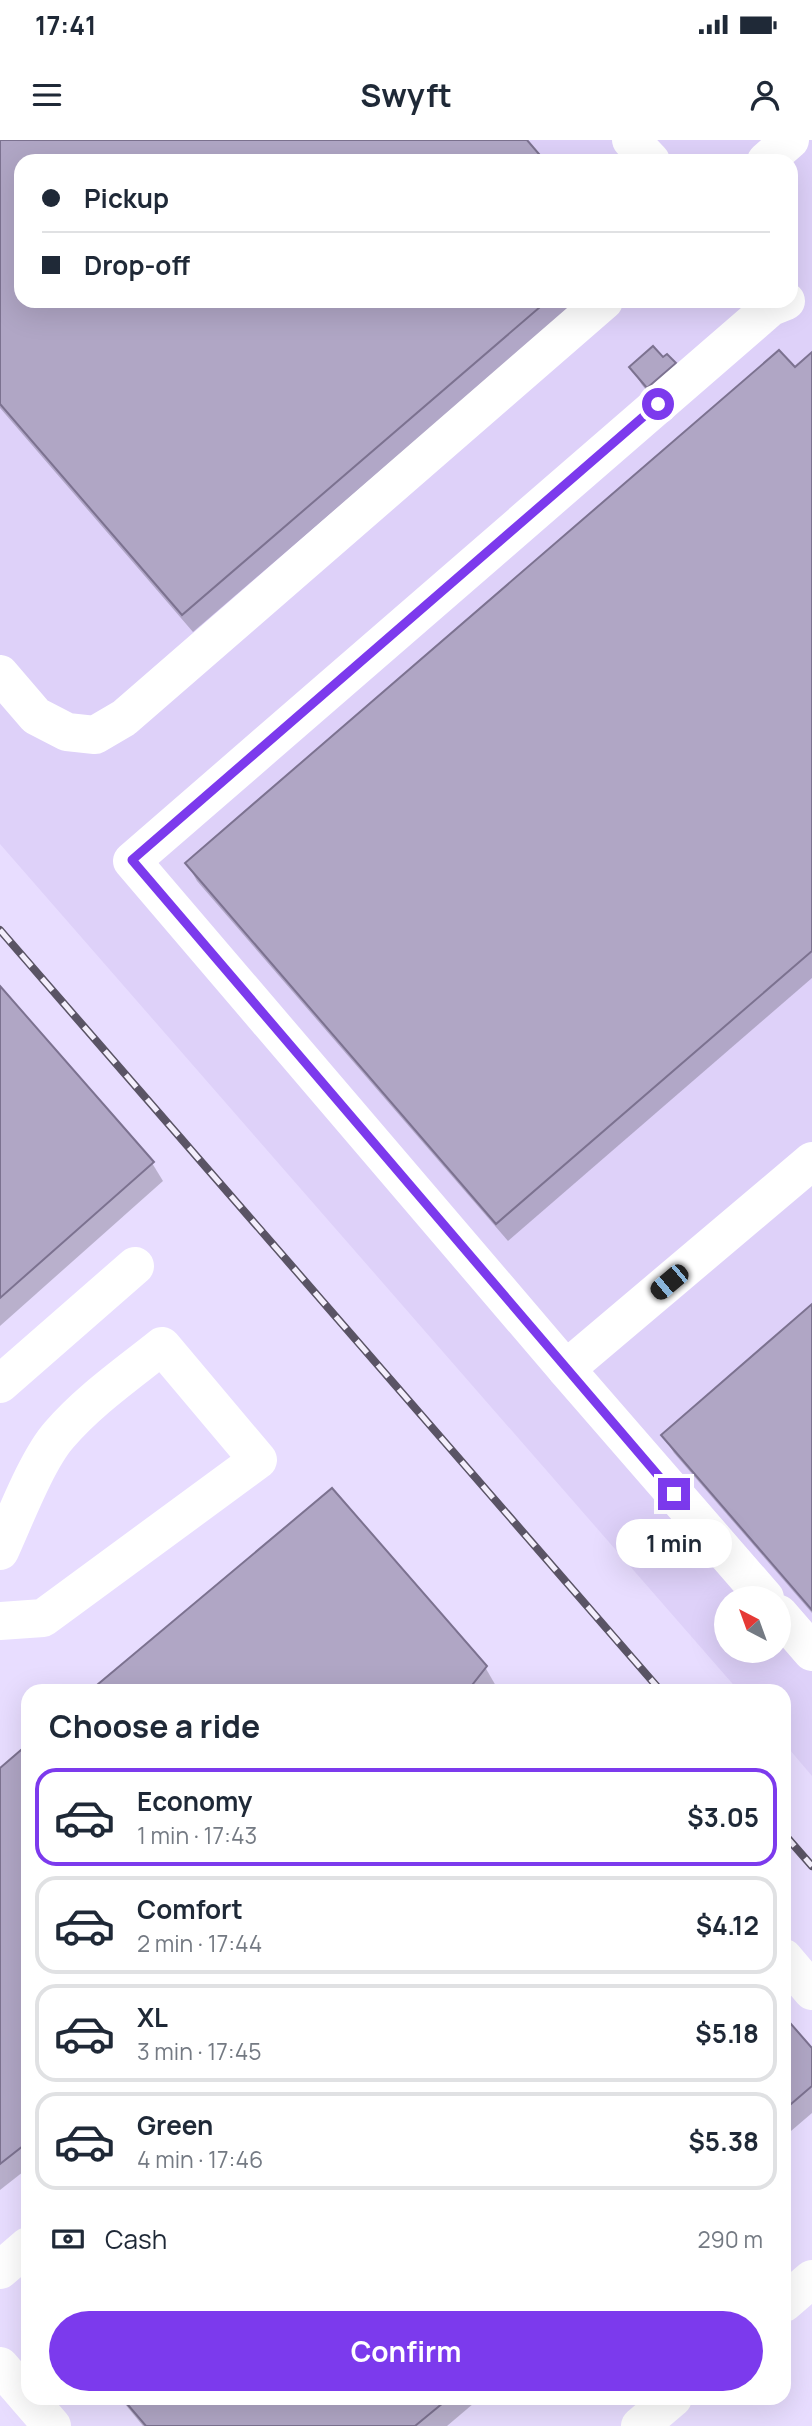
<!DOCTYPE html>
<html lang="en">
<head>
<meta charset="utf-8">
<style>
	body { margin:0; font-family:Manrope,sans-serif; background:#f2f2f3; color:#1f2937; height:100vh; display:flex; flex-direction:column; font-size:26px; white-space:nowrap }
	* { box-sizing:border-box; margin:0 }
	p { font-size:23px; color:#747a83 }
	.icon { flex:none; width:38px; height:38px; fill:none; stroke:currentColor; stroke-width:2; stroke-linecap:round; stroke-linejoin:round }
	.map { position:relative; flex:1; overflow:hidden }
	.sheet { position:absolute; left:21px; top:1544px; width:770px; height:721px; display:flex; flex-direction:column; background:#fff; border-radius:21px; box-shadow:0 7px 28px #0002 }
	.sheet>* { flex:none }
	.hud { position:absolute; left:14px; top:14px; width:784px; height:154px; border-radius:21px; box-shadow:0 7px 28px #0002; display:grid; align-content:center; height:154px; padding:0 28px; background:#fff }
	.needle { width:46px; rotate:319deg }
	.tools { position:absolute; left:714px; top:1446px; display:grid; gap:14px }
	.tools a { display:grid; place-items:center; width:77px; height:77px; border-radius:50%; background:#fff; box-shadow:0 7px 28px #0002; font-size:35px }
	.end { position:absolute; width:32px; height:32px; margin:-16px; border:9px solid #7c3aed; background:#fff; box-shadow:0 0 0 4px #fff }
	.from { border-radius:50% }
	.bubble { position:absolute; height:49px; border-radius:24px; background:#fff; box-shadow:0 7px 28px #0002; font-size:23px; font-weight:700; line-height:49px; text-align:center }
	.car { position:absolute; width:21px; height:42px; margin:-21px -10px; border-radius:9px; box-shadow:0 0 5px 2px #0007; background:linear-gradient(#222 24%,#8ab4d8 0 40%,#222 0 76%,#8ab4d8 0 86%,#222 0) }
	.hud b { display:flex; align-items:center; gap:24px; height:66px; font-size:26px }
	.hud b+b { border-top:2px solid #e0e1e3 }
	.hud i { width:18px; height:18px; background:#1f2937 }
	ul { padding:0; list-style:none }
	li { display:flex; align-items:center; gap:21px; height:98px; margin:0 14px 10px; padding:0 14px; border:4px solid #e0e1e3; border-radius:21px }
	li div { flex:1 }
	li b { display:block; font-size:26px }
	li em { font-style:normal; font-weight:700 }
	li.selected { border-color:#7c3aed }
	li>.icon { width:63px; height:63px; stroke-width:1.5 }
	h2 { padding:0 28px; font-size:32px; line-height:84px }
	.pay { display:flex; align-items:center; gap:18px; height:77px; padding:0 28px; font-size:26px }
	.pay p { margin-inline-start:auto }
	.cta { display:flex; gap:14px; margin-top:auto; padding:14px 28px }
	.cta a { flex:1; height:80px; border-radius:42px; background:#7c3aed; color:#fff; font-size:28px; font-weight:700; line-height:80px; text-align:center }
	.status { display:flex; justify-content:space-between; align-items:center; height:49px; padding:0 35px; background:#fff; direction:ltr }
	.status svg { height:19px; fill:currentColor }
	header { display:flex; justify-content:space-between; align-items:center; height:91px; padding:0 28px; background:#fff; font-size:32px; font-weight:700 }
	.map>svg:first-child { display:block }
</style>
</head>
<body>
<div class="status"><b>17:41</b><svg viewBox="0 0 49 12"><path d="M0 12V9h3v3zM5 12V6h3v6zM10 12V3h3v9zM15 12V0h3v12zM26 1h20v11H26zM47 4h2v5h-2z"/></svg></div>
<header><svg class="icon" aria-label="menu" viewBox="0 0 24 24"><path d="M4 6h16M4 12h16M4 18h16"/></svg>Swyft<svg class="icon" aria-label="person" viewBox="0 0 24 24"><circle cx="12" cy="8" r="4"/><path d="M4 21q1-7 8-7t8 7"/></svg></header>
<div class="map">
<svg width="812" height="2286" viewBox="0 0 812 2286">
	<rect width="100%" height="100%" fill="#e8ddff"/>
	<path fill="#ded1f9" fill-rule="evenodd" d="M 0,0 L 812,0 L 812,1636 L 784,1603 L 784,1550 L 738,1550 L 0,704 ZM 21,21 L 791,21 L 791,161 L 21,161 ZM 726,1458 L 779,1458 L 779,1510 L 726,1510 Z"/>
	<g fill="#0003">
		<polygon points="0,0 525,0 543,21 21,21 21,161 578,161 193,492 0,268"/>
		<polygon points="812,214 812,838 508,1101 197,741 187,723"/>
		<polygon points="663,220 675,224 685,242 659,265 642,245 631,227"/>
		<polygon points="0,849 152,1023 163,1041 0,1186"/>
		<polygon points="812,1167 812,1473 674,1313 663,1295"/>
		<polygon points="331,1350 485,1527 496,1546 492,1550 94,1550"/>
		<polygon points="28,1606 28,2028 0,2050 0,1630"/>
		<polygon points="784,1879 812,1911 812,1973 784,1997"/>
		<polygon points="120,2258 480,2258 447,2286 143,2286"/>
	</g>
	<g fill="#b0a6c5" stroke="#7c7290" stroke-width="2">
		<polygon points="0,0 527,0 545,21 21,21 21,161 547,161 182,475 0,264"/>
		<polygon points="653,206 663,217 667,214 676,223 647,248 629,227"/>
		<polygon points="779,210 795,227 812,212 812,811 496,1084 185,723"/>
		<polygon points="0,846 154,1022 0,1158"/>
		<polygon points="812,1164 812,1470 661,1295"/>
		<polygon points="332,1348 487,1526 473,1544 479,1550 91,1550"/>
		<polygon points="28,1604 28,2002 0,2024 0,1628"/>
		<polygon points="784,1876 812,1908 812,1946 784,1970"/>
		<polygon points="122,2258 449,2258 415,2286 146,2286"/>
	</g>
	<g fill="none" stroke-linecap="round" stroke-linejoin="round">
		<g stroke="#fff" stroke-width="38">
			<polyline points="631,0 651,21"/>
			<polyline points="766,21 790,0"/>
			<polyline points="786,161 771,167 132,721 566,1229 812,1021"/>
			<polyline points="0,534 36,576 67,592 95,595 124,578 604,161"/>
			<polyline points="566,1229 765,1458"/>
			<polyline points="0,1244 135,1126"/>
			<path d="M 0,1411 C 15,1378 37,1320 59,1295 C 88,1261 127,1234 162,1206 L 258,1320 L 43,1478 L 0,1481"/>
			<polyline points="779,1474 812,1512"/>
			<polyline points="784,1818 812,1851"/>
			<polyline points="0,2130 28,2106"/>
			<polyline points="784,2163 812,2139"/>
			<polyline points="0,2226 52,2286"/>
			<polyline points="640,2286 673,2258"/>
		</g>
		<g stroke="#5a5465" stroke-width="8">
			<g id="rail">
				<polyline points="0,790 660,1550"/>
				<polyline points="784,1694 812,1726"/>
			</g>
		</g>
		<use href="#rail" stroke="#f3eefc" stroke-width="5" stroke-dasharray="16" stroke-linecap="butt"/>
	</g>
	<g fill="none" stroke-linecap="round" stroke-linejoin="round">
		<polyline stroke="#7c3aed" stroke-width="9" points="658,264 132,720 674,1354"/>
	</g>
</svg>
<div class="tools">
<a><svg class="needle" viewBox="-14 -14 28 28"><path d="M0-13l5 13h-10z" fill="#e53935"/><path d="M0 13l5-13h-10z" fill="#747a83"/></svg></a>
</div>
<i class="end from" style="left:658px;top:264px"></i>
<i class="end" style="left:674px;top:1354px"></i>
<div class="bubble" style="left:616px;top:1379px;width:116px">1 min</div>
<i class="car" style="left:669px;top:1142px;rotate:230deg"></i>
<div class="hud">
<b><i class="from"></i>Pickup</b>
<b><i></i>Drop-off</b>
</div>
<section class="sheet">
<h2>Choose a ride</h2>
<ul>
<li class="selected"><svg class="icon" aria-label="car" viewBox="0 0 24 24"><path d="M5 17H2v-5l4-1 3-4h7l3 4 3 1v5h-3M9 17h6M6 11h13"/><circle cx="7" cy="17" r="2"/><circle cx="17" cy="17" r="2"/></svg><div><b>Economy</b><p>1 min · 17:43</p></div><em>$3.05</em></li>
<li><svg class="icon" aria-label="car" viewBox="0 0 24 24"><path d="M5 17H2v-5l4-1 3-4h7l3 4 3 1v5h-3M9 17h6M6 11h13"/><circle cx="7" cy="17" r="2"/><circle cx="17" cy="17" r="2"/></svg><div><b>Comfort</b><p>2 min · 17:44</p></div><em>$4.12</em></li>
<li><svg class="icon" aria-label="car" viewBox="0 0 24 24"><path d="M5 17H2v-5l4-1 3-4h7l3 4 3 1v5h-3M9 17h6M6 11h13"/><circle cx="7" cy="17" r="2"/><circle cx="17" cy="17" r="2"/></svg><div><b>XL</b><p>3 min · 17:45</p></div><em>$5.18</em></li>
<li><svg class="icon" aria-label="car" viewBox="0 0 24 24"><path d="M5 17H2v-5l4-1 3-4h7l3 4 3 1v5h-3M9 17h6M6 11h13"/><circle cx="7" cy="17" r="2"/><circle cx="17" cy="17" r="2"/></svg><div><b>Green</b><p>4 min · 17:46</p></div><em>$5.38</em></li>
</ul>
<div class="pay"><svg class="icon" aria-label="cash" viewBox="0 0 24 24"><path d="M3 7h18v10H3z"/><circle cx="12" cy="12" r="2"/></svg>Cash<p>290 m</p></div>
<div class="cta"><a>Confirm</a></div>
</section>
</div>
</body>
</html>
